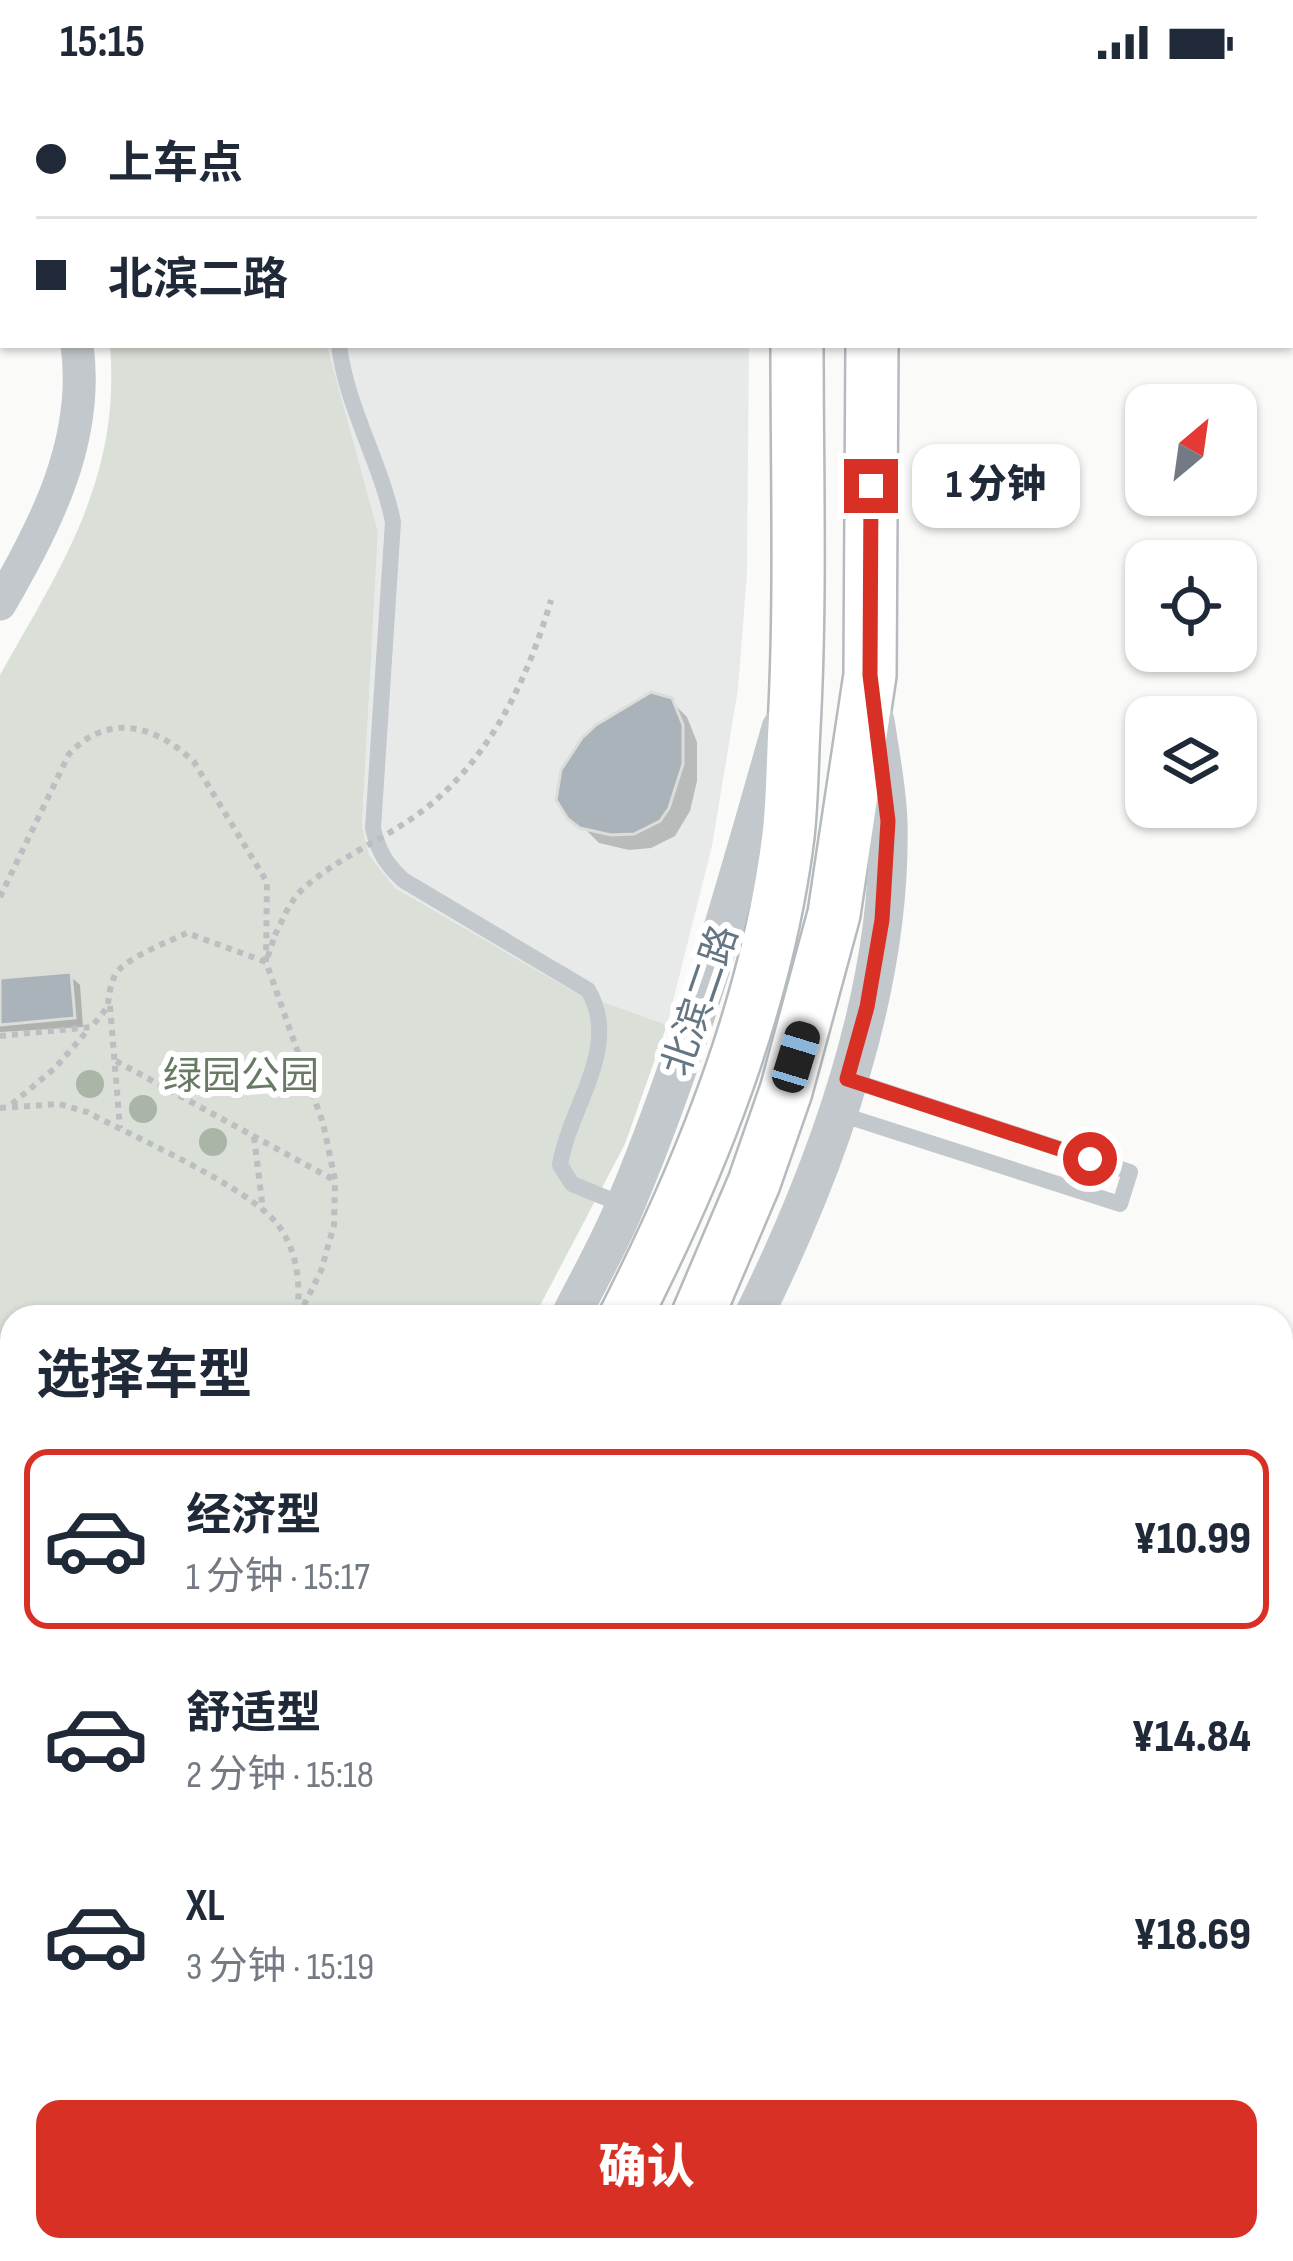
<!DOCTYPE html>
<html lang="zh">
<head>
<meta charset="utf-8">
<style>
	body { margin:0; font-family:"Sofia Sans Condensed","Noto Sans SC",sans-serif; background:#f6f6f7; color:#1f2937; height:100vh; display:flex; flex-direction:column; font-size:45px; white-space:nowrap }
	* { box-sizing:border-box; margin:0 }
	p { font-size:39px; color:#747a83 }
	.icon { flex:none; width:66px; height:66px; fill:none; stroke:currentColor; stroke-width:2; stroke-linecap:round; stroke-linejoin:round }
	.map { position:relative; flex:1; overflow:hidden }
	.side { position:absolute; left:0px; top:1221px; width:1293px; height:957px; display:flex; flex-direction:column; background:#fff; border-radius:36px 36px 0 0; box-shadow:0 3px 9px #0004 }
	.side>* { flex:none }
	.hud { position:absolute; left:0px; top:0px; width:1293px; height:264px; box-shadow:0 3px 9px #0004; display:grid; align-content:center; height:264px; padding:0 36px; background:#fff }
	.needle { width:78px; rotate:29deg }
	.fabs { position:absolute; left:1125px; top:300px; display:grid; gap:24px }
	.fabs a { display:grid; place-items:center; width:132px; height:132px; border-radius:24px; background:#fff; box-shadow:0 3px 9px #0004; font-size:60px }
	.end { position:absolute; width:54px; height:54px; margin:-27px; border:15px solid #d93025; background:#fff; box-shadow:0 0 0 6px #fff }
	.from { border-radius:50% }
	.bubble { position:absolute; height:84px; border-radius:24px; background:#fff; box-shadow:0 3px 9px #0004; font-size:39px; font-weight:800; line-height:84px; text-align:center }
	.car { position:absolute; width:36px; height:72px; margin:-36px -18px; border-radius:15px; box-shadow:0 0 9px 3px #0007; background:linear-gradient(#222 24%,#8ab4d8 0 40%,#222 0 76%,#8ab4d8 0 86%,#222 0) }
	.hud b { display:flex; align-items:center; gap:42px; height:114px; font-size:45px }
	.hud b+b { border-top:3px solid #e0e1e3 }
	.hud i { width:30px; height:30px; background:#1f2937 }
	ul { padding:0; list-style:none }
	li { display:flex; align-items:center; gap:36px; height:180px; margin:0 24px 18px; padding:0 12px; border:6px solid transparent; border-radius:24px }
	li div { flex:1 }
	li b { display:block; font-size:45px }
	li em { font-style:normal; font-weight:800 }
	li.on { border-color:#d93025 }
	li>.icon { width:108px; height:108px; stroke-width:1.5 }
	h2 { padding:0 36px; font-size:54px; line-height:144px }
	.action { display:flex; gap:24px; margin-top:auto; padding:24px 36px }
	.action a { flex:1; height:138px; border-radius:24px; background:#d93025; color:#fff; font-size:48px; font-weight:800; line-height:138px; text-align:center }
	.status { display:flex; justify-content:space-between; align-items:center; height:84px; padding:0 60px; background:#fff; direction:ltr }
	.status svg { height:33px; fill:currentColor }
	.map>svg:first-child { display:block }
</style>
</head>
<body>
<div class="status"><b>15:15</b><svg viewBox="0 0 49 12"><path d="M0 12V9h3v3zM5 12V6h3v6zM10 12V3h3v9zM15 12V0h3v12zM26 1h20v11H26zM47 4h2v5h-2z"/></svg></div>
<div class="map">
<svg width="1293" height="2177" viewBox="0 0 1293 2177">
	<rect width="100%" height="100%" fill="#fafaf8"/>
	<g fill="#e8e9e9">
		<polygon points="0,0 753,0 3,3 3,35"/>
		<polygon points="327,261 749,261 747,489 738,605 712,762 667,941 573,907 395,804 369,771 362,741 378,448"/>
	</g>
	<path fill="#dadfd7" d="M 110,261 L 327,261 L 378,448 L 362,741 L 369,771 L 395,804 L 573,907 L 667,941 L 625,1060 L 534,1233 L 12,1233 L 12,1862 L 0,1869 L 0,591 C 62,481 121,394 110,261 Z"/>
	<g fill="#0003">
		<polygon points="670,616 687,633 697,658 697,697 690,727 675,752 651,764 629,766 599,759 582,742"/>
		<polygon points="69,891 80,901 83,943 0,948 0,897"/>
	</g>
	<g fill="#aab3b9" stroke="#dcdcda" stroke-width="3">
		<polygon points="651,608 672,614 683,641 683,680 669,724 660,737 634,750 611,751 580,744 568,735 556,716 561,686 582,654 596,641"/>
		<polygon points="71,888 75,934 0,941 0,894"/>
	</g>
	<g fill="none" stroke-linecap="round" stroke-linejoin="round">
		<g stroke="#b5babe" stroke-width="56">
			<g id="primary">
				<polyline points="798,3 798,0"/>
				<polyline points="874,3 874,0"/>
				<path d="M 625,1233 C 701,1084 767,920 788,752 C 792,717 792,679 794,643 C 801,516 797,388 797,261"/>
				<polyline points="697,1233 754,1099 786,1007 834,830 870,591 872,261"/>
			</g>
		</g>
		<g stroke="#bbbfc2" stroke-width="6" stroke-dasharray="6 6" stroke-linecap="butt">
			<path d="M 0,813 L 69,670 C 108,628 156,641 194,678 L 267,798 L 266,878 L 323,1039 L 335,1096 L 334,1141 L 321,1187 L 298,1233"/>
			<polyline points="110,922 120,1044"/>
			<path d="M 0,952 L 91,943 C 117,915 103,922 114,893 C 120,876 170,857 187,849 L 266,878 L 275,851"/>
			<polyline points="116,977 334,1096"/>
			<polyline points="12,1020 55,984 88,946"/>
			<path d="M 0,1024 L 59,1020 L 87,1028 C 134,1053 249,1103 278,1141 C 297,1166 301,1199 297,1229"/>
			<polyline points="254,1053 263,1126"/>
			<polyline points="0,1516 12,1517"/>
		</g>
		<g stroke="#c3c8cc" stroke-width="16">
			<polyline points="338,3 338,0"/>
			<path d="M 339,261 C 346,322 381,378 393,438 L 373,744 C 378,767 386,780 403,796 L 588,906 C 622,963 569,1023 560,1081 L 572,1100 L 626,1122"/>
			<polyline points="837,1029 1120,1120 1130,1088 848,995"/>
		</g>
		<g stroke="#c3c8cc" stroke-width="33">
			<polyline points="0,72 3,75"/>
			<path d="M 0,520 C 46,441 90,355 77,261"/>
			<polyline points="1143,2166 1146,2177"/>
			<polyline points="269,2177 278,2166"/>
		</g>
		<g stroke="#c3c8cc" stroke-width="39">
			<path d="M 570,1233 C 589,1195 611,1157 627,1117 C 691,964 736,803 781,644"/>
			<path d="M 753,1233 C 827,1083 892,907 888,738 C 887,705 880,670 875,637"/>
			<polyline points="0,1902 12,1895"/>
			<polyline points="0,1934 12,1927"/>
			<polyline points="19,2166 35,2177"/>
		</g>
		<use href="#primary" stroke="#fff" stroke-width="51"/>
		<path stroke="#bbbfc2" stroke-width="6" stroke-dasharray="6 6" stroke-linecap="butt" d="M 275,851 C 283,835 290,816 304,804 C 336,775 380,757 414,733 C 487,682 527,598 551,516"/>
	</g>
	<g fill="#aab4a7">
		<circle cx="90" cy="1000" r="14"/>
		<circle cx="143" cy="1025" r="14"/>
		<circle cx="213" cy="1058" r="14"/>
	</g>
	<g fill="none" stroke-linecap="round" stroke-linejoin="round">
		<polyline stroke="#d93025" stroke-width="15" points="871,402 870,591 888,737 882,836 867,923 847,995 1090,1075"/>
	</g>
	<g text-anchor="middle" stroke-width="12" stroke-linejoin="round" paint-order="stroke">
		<g font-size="39" fill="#657683" stroke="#fff">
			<text transform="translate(699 916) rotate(-71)" y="14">北滨二路</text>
		</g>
		<g font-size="39" fill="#687a64" stroke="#fff">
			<text x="241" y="1005">绿园公园</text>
		</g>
	</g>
</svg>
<div class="fabs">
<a><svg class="needle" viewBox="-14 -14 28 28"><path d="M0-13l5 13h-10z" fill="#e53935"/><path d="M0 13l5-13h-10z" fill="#747a83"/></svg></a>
<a><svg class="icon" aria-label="locate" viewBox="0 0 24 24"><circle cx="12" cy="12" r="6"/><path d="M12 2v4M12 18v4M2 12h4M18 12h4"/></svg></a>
<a><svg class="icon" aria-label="layers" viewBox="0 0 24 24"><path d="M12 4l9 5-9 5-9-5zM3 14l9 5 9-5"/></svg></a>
</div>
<i class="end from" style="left:1090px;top:1075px"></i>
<i class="end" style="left:871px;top:402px"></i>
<div class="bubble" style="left:912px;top:360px;width:168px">1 分钟</div>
<i class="car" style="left:796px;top:973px;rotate:17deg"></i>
<div class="hud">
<b><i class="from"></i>上车点</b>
<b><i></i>北滨二路</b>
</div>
<section class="side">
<h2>选择车型</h2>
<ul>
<li class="on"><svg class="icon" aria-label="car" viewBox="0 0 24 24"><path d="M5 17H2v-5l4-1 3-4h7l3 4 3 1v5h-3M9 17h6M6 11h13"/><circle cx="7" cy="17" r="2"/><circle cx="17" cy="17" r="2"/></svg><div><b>经济型</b><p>1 分钟 · 15:17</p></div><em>¥10.99</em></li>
<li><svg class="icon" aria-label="car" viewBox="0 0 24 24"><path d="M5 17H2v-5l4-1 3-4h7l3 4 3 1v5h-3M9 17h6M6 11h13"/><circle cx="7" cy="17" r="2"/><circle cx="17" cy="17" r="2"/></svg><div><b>舒适型</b><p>2 分钟 · 15:18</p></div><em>¥14.84</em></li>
<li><svg class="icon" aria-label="car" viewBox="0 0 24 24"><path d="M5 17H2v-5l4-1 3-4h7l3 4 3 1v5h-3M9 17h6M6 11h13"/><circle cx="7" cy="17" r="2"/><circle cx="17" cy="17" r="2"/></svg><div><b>XL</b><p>3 分钟 · 15:19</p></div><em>¥18.69</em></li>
</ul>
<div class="action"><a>确认</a></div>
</section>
</div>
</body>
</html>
